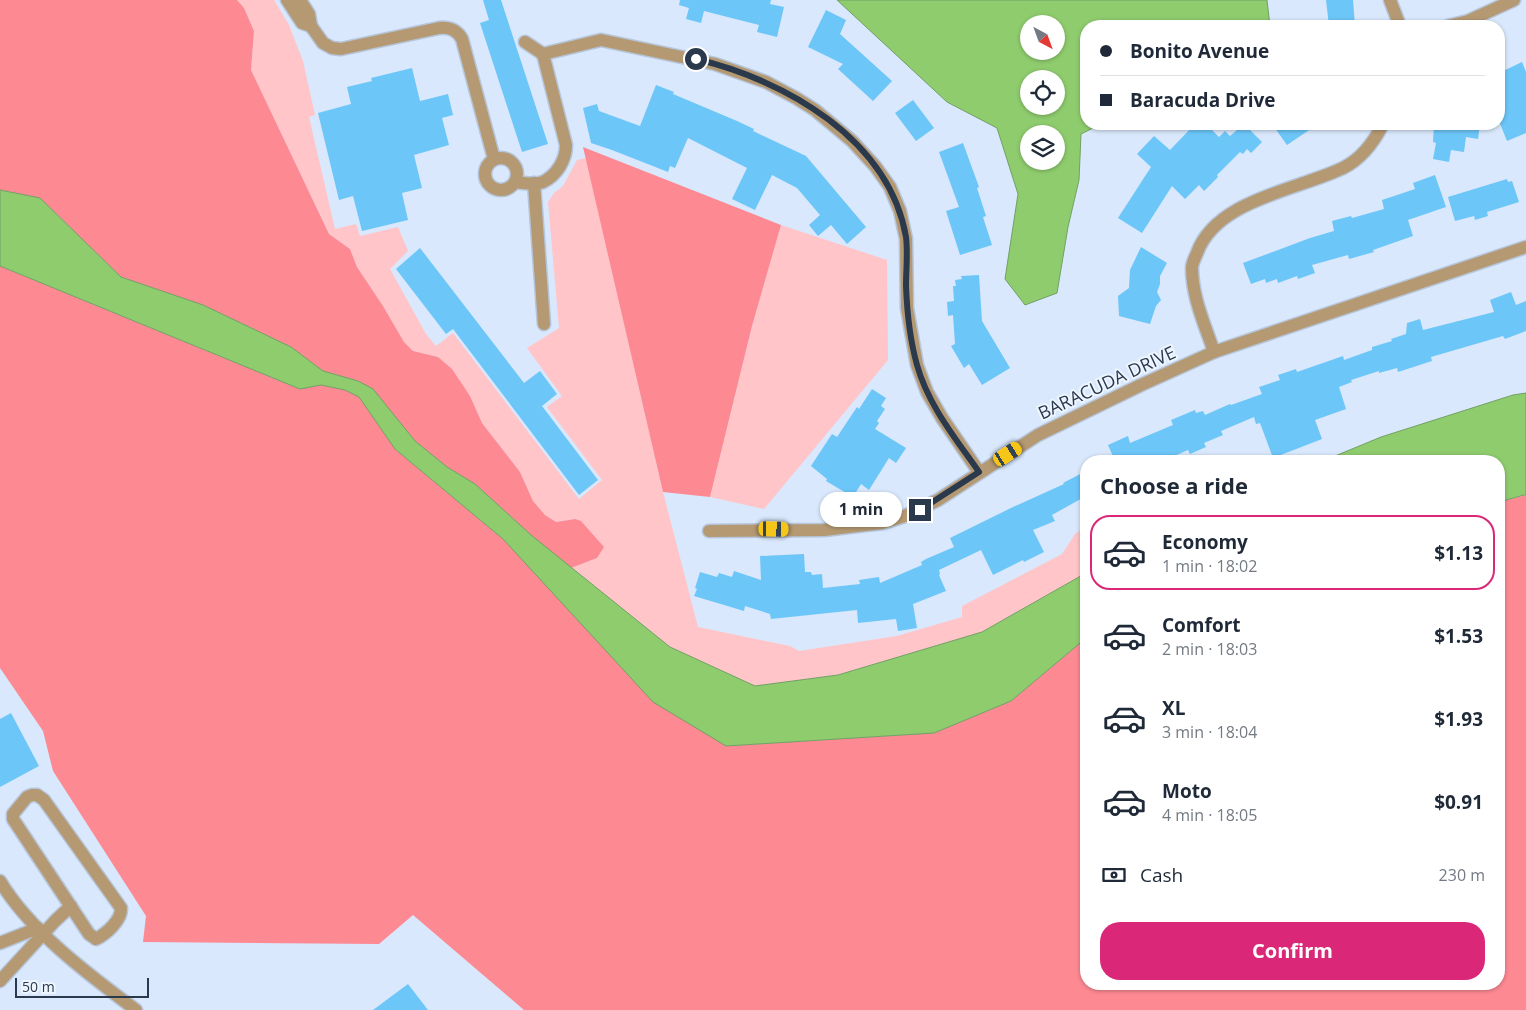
<!DOCTYPE html>
<html lang="en">
<head>
<meta charset="utf-8">
<style>
	body { margin:0; font-family:"Open Sans",sans-serif; background:#f2f2f3; color:#1f2937; height:100vh; display:flex; flex-direction:column; font-size:19px; white-space:nowrap }
	* { box-sizing:border-box; margin:0 }
	p { font-size:16px; color:#747a83 }
	.icon { flex:none; width:28px; height:28px; fill:none; stroke:currentColor; stroke-width:2; stroke-linecap:round; stroke-linejoin:round }
	.map { position:relative; flex:1; overflow:hidden }
	.drawer { position:absolute; left:1080px; top:455px; width:425px; height:535px; display:flex; flex-direction:column; background:#fff; border-radius:20px; box-shadow:0 1px 4px #0004 }
	.drawer>* { flex:none }
	.guide { position:absolute; left:1080px; top:20px; width:425px; height:110px; border-radius:20px; box-shadow:0 1px 4px #0004; display:grid; align-content:center; height:110px; padding:0 20px; background:#fff }
	.needle { width:32px; rotate:139deg }
	.fabs { position:absolute; left:1020px; top:15px; display:grid; gap:10px }
	.fabs a { display:grid; place-items:center; width:45px; height:45px; border-radius:50%; background:#fff; box-shadow:0 1px 4px #0004; font-size:25px }
	.scale { position:absolute; left:15px; bottom:12px; width:134px; box-sizing:border-box; padding-left:5px; border:2px solid #2b394d; border-top:0; font-size:14px; line-height:18px; white-space:nowrap; color:#2b394d; -webkit-text-stroke:4px #edf5ff; paint-order:stroke }
	.end { position:absolute; width:22px; height:22px; margin:-11px; border:6px solid #2b394d; background:#fff; box-shadow:0 0 0 2px #fff }
	.from { border-radius:50% }
	.bubble { position:absolute; height:35px; border-radius:18px; background:#fff; box-shadow:0 1px 4px #0004; font-size:16px; font-weight:700; line-height:35px; text-align:center }
	.car { position:absolute; width:15px; height:30px; margin:-15px -8px; border-radius:6px; box-shadow:0 0 4px 1px #0007; background:linear-gradient(#f5c518 24%,#345 0 40%,#f5c518 0 76%,#345 0 86%,#f5c518 0) }
	.guide b { display:flex; align-items:center; gap:18px; height:48px; font-size:19px }
	.guide b+b { border-top:1px solid #e0e1e3 }
	.guide i { width:12px; height:12px; background:#1f2937 }
	ul { padding:0; list-style:none }
	li { display:flex; align-items:center; gap:15px; height:75px; margin:0 10px 8px; padding:0 10px; border:2px solid transparent; border-radius:20px }
	li div { flex:1 }
	li b { display:block; font-size:19px }
	li em { font-style:normal; font-weight:700 }
	li.current { border-color:#db2777 }
	li>.icon { width:45px; height:45px; stroke-width:1.5 }
	h2 { padding:0 20px; font-size:22px; line-height:60px }
	.pay { display:flex; align-items:center; gap:12px; height:55px; padding:0 20px; font-size:19px }
	.pay p { margin-inline-start:auto }
	.primary-button { display:flex; gap:10px; margin-top:auto; padding:10px 20px }
	.primary-button a { flex:1; height:58px; border-radius:20px; background:#db2777; color:#fff; font-size:20px; font-weight:700; line-height:58px; text-align:center }
	.map>svg:first-child { display:block }
</style>
</head>
<body>
<div class="map">
<svg width="1526" height="1010" viewBox="0 0 1526 1010">
	<rect width="100%" height="100%" fill="#d9e8fc"/>
	<g fill="#ffc5c8">
		<polygon points="237,0 274,0 289,25 303,61 315,115 309,117 335,229 356,224 360,236 398,227 408,251 390,269 426,334 436,346 453,333 579,499 602,480 547,407 562,396 527,348 559,328 548,202 554,193 563,186 577,160 586,158 663,492 698,627 790,646 799,651 897,636 962,617 962,606 1062,554 1075,534 1086,526 1086,573 982,632 838,675 755,686 670,647 571,568 597,558 575,519 556,522 545,515 533,501 520,472 482,423 470,396 438,357 413,351 404,342 383,306 357,267 350,249 329,234 251,70 254,31 244,8"/>
		<polygon points="781,225 887,260 888,360 764,509 710,497 752,326"/>
	</g>
	<g fill="#fd8993">
		<polygon points="0,0 237,0 244,8 254,31 251,70 329,234 350,249 357,267 383,306 404,342 413,351 438,357 452,369 470,396 482,423 520,472 533,501 545,515 556,522 575,519 581,521 604,547 597,558 571,568 531,535 475,484 447,467 415,441 372,389 358,381 323,371 291,347 203,305 121,277 40,198 0,190"/>
		<polygon points="583,147 781,225 752,326 710,497 663,492"/>
		<polygon points="0,266 300,389 321,385 345,390 359,396 395,449 503,539 726,746 934,733 1011,701 1086,638 1086,984 1499,984 1499,502 1526,495 1526,1010 524,1010 413,915 379,944 143,942 146,916 53,771 43,731 0,668"/>
	</g>
	<g fill="#8fcc6e" stroke="#71a064" fill-rule="evenodd">
		<path d="M 837,0 L 1267,0 L 1270,26 L 1086,26 L 1086,124 L 1101,124 L 1081,134 L 1079,180 L 1068,227 L 1057,293 L 1025,305 L 1005,279 L 1018,194 L 997,128 L 947,102 ZM 1029,24 L 1056,24 L 1056,51 L 1029,51 ZM 1029,79 L 1056,79 L 1056,106 L 1029,106 ZM 1029,134 L 1056,134 L 1056,161 L 1029,161 Z"/>
		<polygon points="0,190 40,198 121,277 203,305 291,347 323,371 358,381 373,389 415,441 447,467 475,484 531,535 670,647 755,686 838,675 982,632 1086,573 1086,638 1011,701 934,733 726,746 653,702 503,539 395,449 359,397 345,390 321,385 300,389 0,266"/>
		<polygon points="1526,393 1526,495 1524,495 1499,502 1499,461 1323,461 1381,437 1513,395"/>
	</g>
	<g fill="#6cc6f8">
		<polygon points="483,0 501,0 548,144 522,152 480,23 489,20"/>
		<polygon points="680,0 771,0 770,4 784,7 777,37 757,32 759,25 704,11 701,23 686,19 689,8 679,5"/>
		<polygon points="1326,0 1353,0 1355,26 1329,26"/>
		<polygon points="826,10 846,20 840,34 892,81 873,101 838,69 843,64 808,47"/>
		<polygon points="1522,62 1526,72 1526,133 1507,141 1499,121 1499,73"/>
		<polygon points="412,68 420,101 448,94 453,115 442,118 449,145 414,155 422,188 402,193 408,220 362,231 353,196 339,200 318,113 351,104 347,87 372,81 371,78"/>
		<polygon points="656,85 674,92 673,94 737,121 754,129 753,131 806,156 866,227 847,244 831,225 818,236 809,225 820,215 797,188 772,175 755,210 732,199 747,168 688,138 675,168 670,166 668,172 612,150 591,143 583,108 597,104 599,111 640,126"/>
		<polygon points="913,100 934,128 916,141 895,113"/>
		<polygon points="1195,124 1206,124 1219,137 1225,131 1230,136 1244,124 1262,142 1251,153 1247,149 1243,154 1240,152 1217,175 1218,177 1204,191 1199,185 1185,199 1172,186 1142,233 1118,218 1151,167 1137,154 1154,136 1170,150"/>
		<polygon points="1272,124 1318,124 1287,145"/>
		<polygon points="1434,124 1480,124 1478,139 1466,137 1464,152 1451,150 1449,162 1433,159 1436,143 1433,142"/>
		<polygon points="963,143 979,187 977,188 986,216 983,217 992,245 960,255 946,211 959,207 939,152"/>
		<polygon points="1435,175 1446,207 1408,220 1413,236 1373,250 1374,252 1349,259 1348,255 1312,265 1315,273 1298,279 1297,276 1278,283 1277,279 1266,283 1265,279 1251,284 1243,263 1310,238 1334,231 1332,221 1351,216 1352,218 1384,209 1382,200 1415,189 1413,183"/>
		<polygon points="1507,179 1508,182 1512,181 1519,202 1487,212 1488,216 1475,220 1474,216 1455,221 1448,197"/>
		<polygon points="1141,247 1167,263 1160,276 1160,284 1157,292 1161,300 1156,306 1150,324 1119,316 1118,296 1129,288 1130,270"/>
		<polygon points="420,248 524,383 540,371 557,394 542,406 598,480 579,495 453,329 446,334 396,269"/>
		<polygon points="979,275 982,321 1010,368 982,385 969,364 964,368 951,346 955,344 953,315 948,316 947,302 954,301 953,286 956,286 955,280 962,279 961,276"/>
		<polygon points="1511,292 1516,305 1526,301 1526,331 1505,339 1503,336 1431,357 1432,361 1398,372 1397,368 1379,373 1379,371 1351,380 1352,382 1339,387 1346,409 1315,420 1322,439 1273,458 1260,423 1256,424 1254,417 1221,431 1223,435 1204,443 1206,447 1190,454 1188,450 1163,461 1115,461 1108,445 1128,436 1130,443 1173,425 1171,420 1195,410 1196,413 1203,411 1205,415 1230,404 1231,405 1262,394 1259,387 1280,380 1278,375 1296,369 1297,372 1343,356 1344,360 1372,350 1372,347 1392,341 1391,339 1406,334 1407,323 1420,319 1423,330 1494,312 1490,300"/>
		<polygon points="872,389 886,398 881,406 885,409 877,421 879,423 875,429 906,448 896,463 889,458 869,490 861,484 853,497 826,481 827,479 811,466 832,434 837,437 857,407 859,409"/>
		<polygon points="1086,471 1086,496 1052,515 1055,521 1033,530 1044,552 1024,562 1023,560 993,575 981,550 939,570 940,574 939,575 946,591 913,604 917,628 898,631 896,619 858,623 857,610 771,619 770,614 745,606 744,611 694,596 697,589 695,588 700,572 717,577 719,573 732,577 734,571 761,580 760,556 804,554 805,572 811,572 812,575 822,574 823,588 860,584 859,580 879,577 880,583 922,565 921,562 926,559 954,547 950,538 1013,507 1064,484 1063,483"/>
		<polygon points="11,713 39,766 0,787 0,719"/>
		<polygon points="408,984 428,1010 373,1010"/>
	</g>
	<g fill="none" stroke-linecap="round" stroke-linejoin="round">
		<g stroke="#b6c5d9" stroke-width="15">
			<g id="minor">
				<polyline points="287,0 302,23 311,26"/>
				<path d="M 300,0 L 309,14 L 311,26 L 323,43 L 332,48 L 341,49 L 439,28 C 450,27 457,30 462,39 L 494,159"/>
				<polyline points="1390,0 1400,26"/>
				<polyline points="1448,26 1468,21 1514,0"/>
				<polyline points="525,42 543,54"/>
				<circle cx="501" cy="174" r="16"/>
				<path d="M 515,182 C 523,183 536,185 543,182 C 557,175 566,160 566,145 L 543,54 L 601,40 L 715,64 L 766,82 L 796,98 L 815,110 L 852,141 L 875,166 L 890,187 L 900,211 L 906,239 L 907,308 L 917,365 L 927,392 L 942,418 L 979,472"/>
				<polyline points="534,183 544,324"/>
				<path d="M 1214,352 C 1205,325 1192,297 1192,268 C 1192,263 1195,258 1197,253 C 1216,200 1297,190 1343,168 C 1361,159 1374,142 1383,124"/>
				<polyline points="709,531 824,530 882,523 905,516 938,500 1038,435 1141,385 1214,352 1526,247"/>
				<path d="M 32,795 L 37,795 L 44,800 L 121,908 C 122,920 106,934 96,939 L 89,934 L 13,819 L 13,814 L 27,797 Z"/>
				<path d="M 0,881 C 30,931 89,975 136,1010"/>
				<polyline points="0,943 38,928"/>
				<polyline points="0,981 55,921 71,906"/>
			</g>
		</g>
		<use href="#minor" stroke="#b59972" stroke-width="12"/>
	</g>
	<g fill="none" stroke-linecap="round" stroke-linejoin="round">
		<path stroke="#2b394d" stroke-width="6" d="M 696,59 C 785,80 889,139 906,237 C 908,253 906,270 906,286 C 907,312 910,340 917,365 C 928,405 956,439 979,472 L 920,510"/>
	</g>
	<g text-anchor="middle" stroke-width="4" stroke-linejoin="round" paint-order="stroke">
		<g font-size="18" fill="#2b394d" stroke="#edf5ff">
			<text transform="translate(1107 383) rotate(-25)" y="6">BARACUDA DRIVE</text>
		</g>
	</g>
</svg>
<div class="fabs">
<a><svg class="needle" viewBox="-14 -14 28 28"><path d="M0-13l5 13h-10z" fill="#e53935"/><path d="M0 13l5-13h-10z" fill="#747a83"/></svg></a>
<a><svg class="icon" aria-label="locate" viewBox="0 0 24 24"><circle cx="12" cy="12" r="6"/><path d="M12 2v4M12 18v4M2 12h4M18 12h4"/></svg></a>
<a><svg class="icon" aria-label="layers" viewBox="0 0 24 24"><path d="M12 4l9 5-9 5-9-5zM3 14l9 5 9-5"/></svg></a>
</div>
<div class="scale">50 m</div>
<i class="end from" style="left:696px;top:59px"></i>
<i class="end" style="left:920px;top:510px"></i>
<div class="bubble" style="left:820px;top:492px;width:82px">1 min</div>
<i class="car" style="left:1008px;top:454px;rotate:57deg"></i>
<i class="car" style="left:774px;top:529px;rotate:91deg"></i>
<div class="guide">
<b><i class="from"></i>Bonito Avenue</b>
<b><i></i>Baracuda Drive</b>
</div>
<section class="drawer">
<h2>Choose a ride</h2>
<ul>
<li class="current"><svg class="icon" aria-label="car" viewBox="0 0 24 24"><path d="M5 17H2v-5l4-1 3-4h7l3 4 3 1v5h-3M9 17h6M6 11h13"/><circle cx="7" cy="17" r="2"/><circle cx="17" cy="17" r="2"/></svg><div><b>Economy</b><p>1 min · 18:02</p></div><em>$1.13</em></li>
<li><svg class="icon" aria-label="car" viewBox="0 0 24 24"><path d="M5 17H2v-5l4-1 3-4h7l3 4 3 1v5h-3M9 17h6M6 11h13"/><circle cx="7" cy="17" r="2"/><circle cx="17" cy="17" r="2"/></svg><div><b>Comfort</b><p>2 min · 18:03</p></div><em>$1.53</em></li>
<li><svg class="icon" aria-label="car" viewBox="0 0 24 24"><path d="M5 17H2v-5l4-1 3-4h7l3 4 3 1v5h-3M9 17h6M6 11h13"/><circle cx="7" cy="17" r="2"/><circle cx="17" cy="17" r="2"/></svg><div><b>XL</b><p>3 min · 18:04</p></div><em>$1.93</em></li>
<li><svg class="icon" aria-label="car" viewBox="0 0 24 24"><path d="M5 17H2v-5l4-1 3-4h7l3 4 3 1v5h-3M9 17h6M6 11h13"/><circle cx="7" cy="17" r="2"/><circle cx="17" cy="17" r="2"/></svg><div><b>Moto</b><p>4 min · 18:05</p></div><em>$0.91</em></li>
</ul>
<div class="pay"><svg class="icon" aria-label="cash" viewBox="0 0 24 24"><path d="M3 7h18v10H3z"/><circle cx="12" cy="12" r="2"/></svg>Cash<p>230 m</p></div>
<div class="primary-button"><a>Confirm</a></div>
</section>
</div>
</body>
</html>
